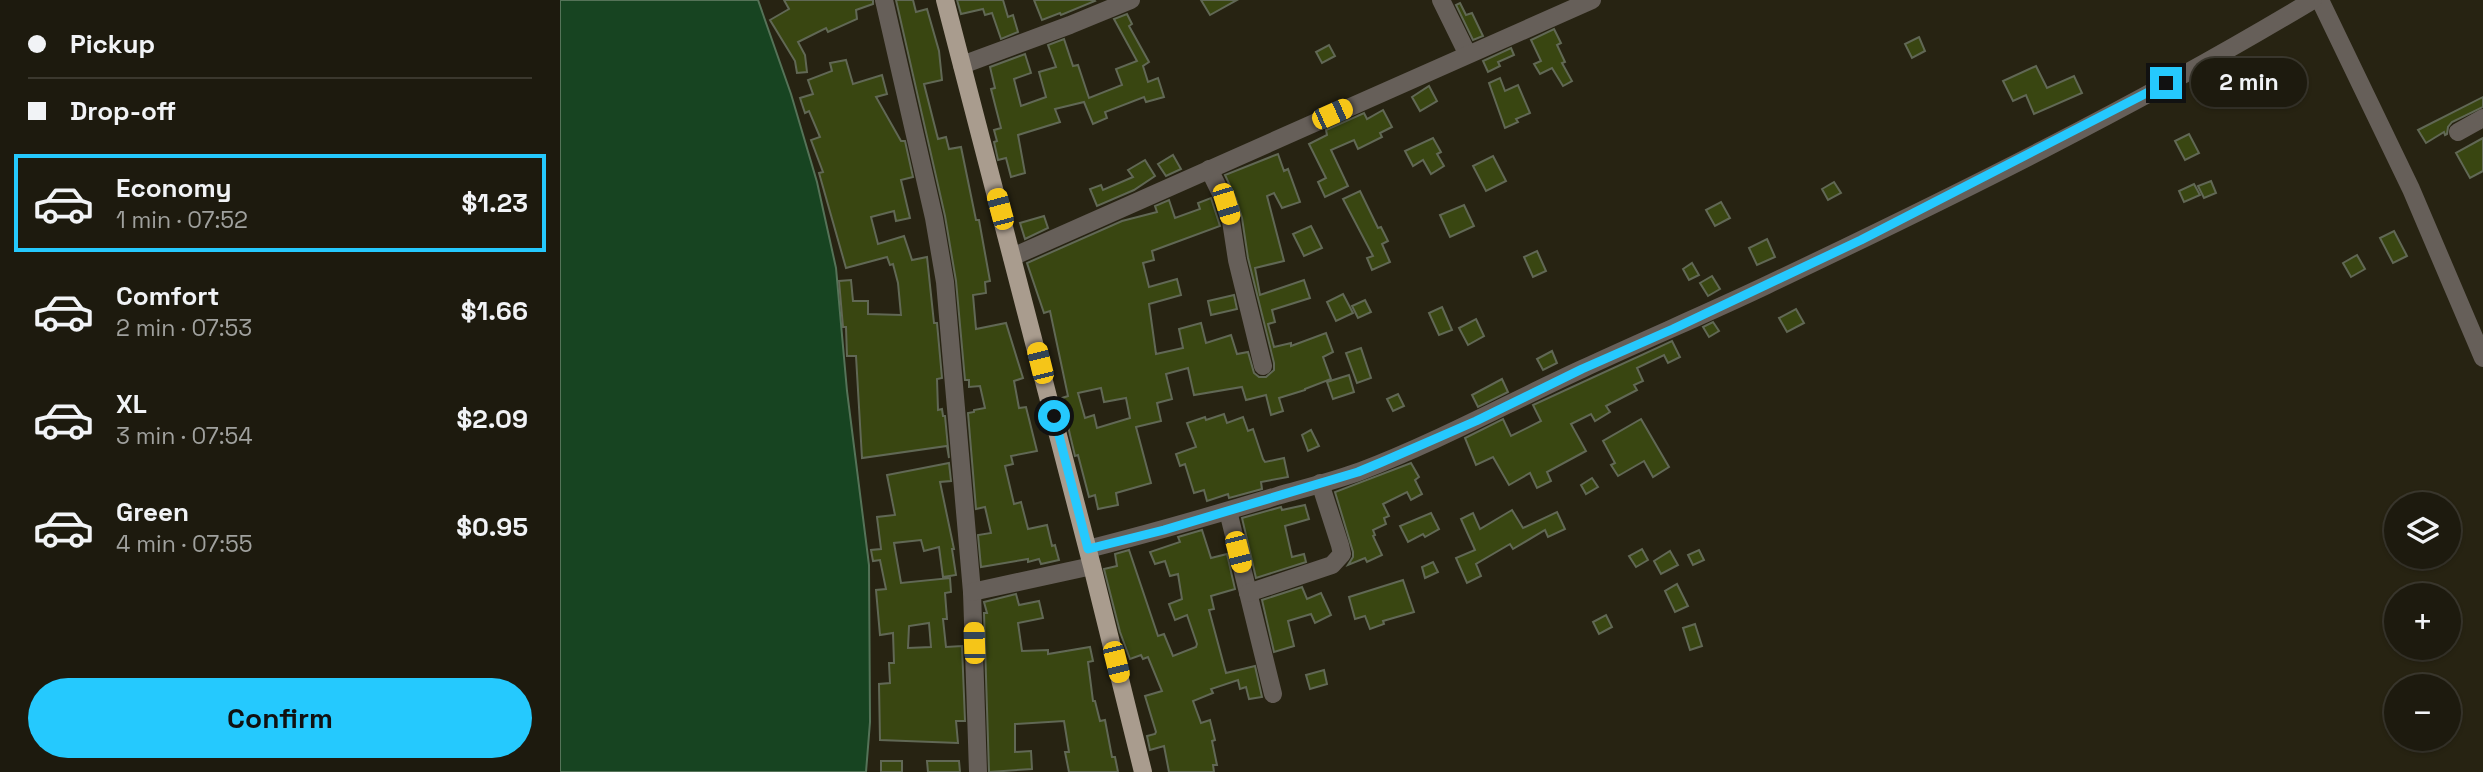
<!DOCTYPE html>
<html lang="en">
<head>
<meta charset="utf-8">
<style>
	body { margin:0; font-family:"Space Grotesk",sans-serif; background:#252317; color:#f1f3f6; height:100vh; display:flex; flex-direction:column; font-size:26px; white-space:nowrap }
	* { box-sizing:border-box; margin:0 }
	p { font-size:23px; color:#a0a19e }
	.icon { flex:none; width:38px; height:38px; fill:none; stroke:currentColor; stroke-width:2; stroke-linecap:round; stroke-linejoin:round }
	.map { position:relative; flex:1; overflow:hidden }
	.drawer { display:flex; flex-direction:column; background:#1d1a0e; width:560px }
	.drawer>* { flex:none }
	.top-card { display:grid; align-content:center; height:154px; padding:0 28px; background:#1d1a0e }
	.tools { position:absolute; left:1824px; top:492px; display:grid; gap:14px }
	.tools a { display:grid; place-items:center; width:77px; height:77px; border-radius:50%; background:#1d1a0e; box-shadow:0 2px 5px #0004,0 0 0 2px #3b382e; font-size:35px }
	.end { position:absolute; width:32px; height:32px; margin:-16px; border:9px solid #25c9fe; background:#111; box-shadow:0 0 0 4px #111 }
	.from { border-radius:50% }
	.bubble { position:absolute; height:49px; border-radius:24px; background:#1d1a0e; box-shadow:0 2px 5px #0004,0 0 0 2px #3b382e; font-size:23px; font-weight:600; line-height:49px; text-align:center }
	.car { position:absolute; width:21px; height:42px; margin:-21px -10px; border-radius:9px; box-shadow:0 0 5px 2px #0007; background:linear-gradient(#f5c518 24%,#345 0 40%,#f5c518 0 76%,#345 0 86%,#f5c518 0) }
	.top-card b { display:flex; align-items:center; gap:24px; height:66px; font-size:26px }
	.top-card b+b { border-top:2px solid #3b382e }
	.top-card i { width:18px; height:18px; background:#f1f3f6 }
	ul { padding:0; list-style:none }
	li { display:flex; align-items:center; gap:21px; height:98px; margin:0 14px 10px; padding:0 14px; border:4px solid transparent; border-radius:0px }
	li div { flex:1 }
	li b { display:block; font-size:26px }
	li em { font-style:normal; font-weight:600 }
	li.active { border-color:#25c9fe }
	li>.icon { width:63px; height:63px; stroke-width:1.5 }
	.button { display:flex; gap:14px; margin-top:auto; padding:14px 28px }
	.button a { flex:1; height:80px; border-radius:42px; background:#25c9fe; color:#111; font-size:28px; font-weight:600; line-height:80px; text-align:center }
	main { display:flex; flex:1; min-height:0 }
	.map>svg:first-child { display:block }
</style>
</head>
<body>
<main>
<section class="drawer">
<div class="top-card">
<b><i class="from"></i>Pickup</b>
<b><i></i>Drop-off</b>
</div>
<ul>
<li class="active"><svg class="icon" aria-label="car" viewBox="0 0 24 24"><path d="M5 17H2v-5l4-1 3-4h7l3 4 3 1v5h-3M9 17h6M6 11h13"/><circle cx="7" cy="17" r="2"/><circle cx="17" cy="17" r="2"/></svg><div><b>Economy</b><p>1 min · 07:52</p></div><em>$1.23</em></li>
<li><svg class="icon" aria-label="car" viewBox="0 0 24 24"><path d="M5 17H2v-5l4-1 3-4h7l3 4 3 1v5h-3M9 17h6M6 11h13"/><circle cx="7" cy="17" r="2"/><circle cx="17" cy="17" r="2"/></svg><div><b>Comfort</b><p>2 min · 07:53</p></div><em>$1.66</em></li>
<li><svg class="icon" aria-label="car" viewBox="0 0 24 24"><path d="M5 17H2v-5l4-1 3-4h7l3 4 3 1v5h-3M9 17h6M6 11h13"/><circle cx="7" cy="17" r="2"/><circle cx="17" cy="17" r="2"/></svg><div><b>XL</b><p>3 min · 07:54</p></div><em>$2.09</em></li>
<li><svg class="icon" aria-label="car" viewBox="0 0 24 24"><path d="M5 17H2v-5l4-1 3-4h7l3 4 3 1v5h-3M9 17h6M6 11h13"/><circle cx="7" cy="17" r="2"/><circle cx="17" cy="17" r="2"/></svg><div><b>Green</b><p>4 min · 07:55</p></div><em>$0.95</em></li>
</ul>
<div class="button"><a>Confirm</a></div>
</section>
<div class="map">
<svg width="1923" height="772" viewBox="0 0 1923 772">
	<rect width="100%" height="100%" fill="#272312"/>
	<polygon fill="#174421" stroke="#557358" stroke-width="2" points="0,0 198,0 231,94 257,182 276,268 287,391 309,565 310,722 306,772 0,772"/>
	<g fill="#394611" stroke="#616855" stroke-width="2" fill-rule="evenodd">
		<polygon points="224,0 313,0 313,4 296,10 297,19 268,32 266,28 238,42 245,55 247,72 237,73 235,61 210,20 229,9"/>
		<polygon points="336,0 353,0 356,12 367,9 379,51 382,80 364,84 378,139 386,137 389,149 401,147 416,220 419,220 430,281 425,282 426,293 413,295 416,329 446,323 463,378 454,381 459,408 466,407 477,451 451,456 453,464 445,466 454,504 461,502 468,529 487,525 492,546 495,545 499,560 481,564 479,559 468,562 468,559 421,567 418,535 431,533 425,507 416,509 408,413 414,412 414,410 425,408 420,386 409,387 409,380 405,380 396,281 385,216"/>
		<polygon points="397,0 443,0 448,17 453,15 458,32 441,39 432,13 425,15 423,9 401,14"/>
		<polygon points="474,0 534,0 535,1 501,15 500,13 482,20"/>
		<polygon points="641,0 677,0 650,15"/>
		<polygon points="900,3 906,15 912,13 923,36 913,40 896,5"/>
		<polygon points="567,14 572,24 569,26 589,62 583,66 588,82 598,78 604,97 586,102 584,97 545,112 547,118 533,124 524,102 495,109 500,122 458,135 465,173 451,177 446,158 438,160 434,142 437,141 434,130 441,128 431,89 435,88 430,67 465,54 471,73 454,79 461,106 486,97 479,72 496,67 488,45 504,39 513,66 518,65 529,98 562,85 556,69 577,61 554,19"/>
		<polygon points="994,29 1001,43 997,45 1005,62 1002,63 1012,81 1003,86 992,68 980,74 974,64 981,61 971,40"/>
		<polygon points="1359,37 1365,51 1352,58 1345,44"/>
		<polygon points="769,45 775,56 762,63 756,52"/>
		<polygon points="951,48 954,55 938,62 940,66 928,72 923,61"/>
		<polygon points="286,60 293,84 322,75 327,94 316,97 341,141 345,141 353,177 341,180 350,218 336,221 334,211 311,217 318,244 344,236 352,260 367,257 374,323 377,323 382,378 377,379 378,410 382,409 383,416 385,416 389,458 387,446 302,458 296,356 287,356 286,327 283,327 279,281 291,280 293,301 308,301 308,314 341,315 338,283 333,264 330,265 327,257 286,268 259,173 263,172 251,140 260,137 249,111 245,113 240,98 253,94 248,80 272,71 270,63"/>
		<polygon points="1476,66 1487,88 1514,76 1522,93 1474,114 1466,95 1453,101 1443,81"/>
		<polygon points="940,78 945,91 958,85 970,113 956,119 958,122 945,128 929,83"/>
		<polygon points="869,86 877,101 860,111 852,97"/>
		<polygon points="1923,97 1923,107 1892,122 1888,127 1887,134 1885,135 1884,132 1866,143 1858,130"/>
		<polygon points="823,110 832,127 820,133 822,137 798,149 794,140 771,150 788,186 765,197 758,182 766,178 749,144 767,135 766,130 804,113 807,119"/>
		<polygon points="1629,134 1639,153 1625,160 1615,141"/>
		<polygon points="873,138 881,152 877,154 884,166 871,174 863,160 853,166 845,151"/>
		<polygon points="1923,138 1923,171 1910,178 1896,153"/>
		<path d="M 718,154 L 724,171 L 728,169 L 740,202 L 722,208 L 714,193 L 707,196 L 724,261 L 695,268 L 700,295 L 744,280 L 750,298 L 712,310 L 715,322 L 708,324 L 714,347 L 731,343 L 731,346 L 766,333 L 773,352 L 763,357 L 771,379 L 745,389 L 745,390 L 719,398 L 723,411 L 711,415 L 706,395 L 686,400 L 682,387 L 634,395 L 628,368 L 606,374 L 612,399 L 597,403 L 601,421 L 576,427 L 591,483 L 556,493 L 558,505 L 538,509 L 535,495 L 529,497 L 518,455 L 515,456 L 510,435 L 502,398 L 508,396 L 490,311 L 484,313 L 467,263 L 562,221 L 597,212 L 595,206 L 609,200 L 615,218 L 640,209 L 638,203 L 651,198 L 660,226 L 592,251 L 594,260 L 583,263 L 589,287 L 617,279 L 621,295 L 589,304 L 596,354 L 623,348 L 619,329 L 641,323 L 646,343 L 671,335 L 677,354 L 688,352 L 694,373 L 699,377 L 706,377 L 714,370 L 714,363 L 688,258 L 682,218 L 676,199 L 665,175 ZM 541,388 L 544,402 L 566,398 L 570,418 L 537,428 L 534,415 L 525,418 L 518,393 Z"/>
		<polygon points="613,155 621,169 606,176 598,164"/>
		<polygon points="933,156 946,181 926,191 913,166"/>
		<polygon points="585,160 595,176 574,190 537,206 530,189 541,185 543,190 573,177 568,170"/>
		<polygon points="1651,181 1656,193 1644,198 1638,186"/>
		<polygon points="1274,182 1281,193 1268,200 1262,189"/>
		<polygon points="1634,184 1640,195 1624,202 1619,191"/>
		<polygon points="800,191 818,228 821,227 828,241 822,244 830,262 812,270 807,258 813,256 783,199"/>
		<polygon points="1161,202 1170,218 1155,226 1146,210"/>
		<polygon points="904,205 914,226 890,237 880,215"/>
		<polygon points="484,216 488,228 465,239 460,223"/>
		<polygon points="751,226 762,248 744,256 733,234"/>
		<polygon points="1834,231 1847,256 1833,263 1820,238"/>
		<polygon points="1207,239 1215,257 1197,265 1189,248"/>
		<polygon points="977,251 986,271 973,277 964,257"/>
		<polygon points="1797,255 1805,269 1791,277 1783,263"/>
		<polygon points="1132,263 1139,275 1129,280 1123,269"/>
		<polygon points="1152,276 1160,289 1148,296 1140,283"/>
		<polygon points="783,294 793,313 776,321 767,302"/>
		<polygon points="674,295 677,309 651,315 648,301"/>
		<polygon points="805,300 811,312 798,318 792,306"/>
		<polygon points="882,307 892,330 879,335 869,313"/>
		<polygon points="1236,309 1244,323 1227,332 1219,318"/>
		<polygon points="916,319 924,336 908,345 899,328"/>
		<polygon points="1153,322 1159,331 1149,337 1143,327"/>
		<polygon points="1112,341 1120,357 1108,363 1104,355 1077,368 1083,381 1074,385 1077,390 1046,406 1050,412 1035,421 1031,414 1011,424 1026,451 987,472 991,481 977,488 970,473 949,485 933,457 916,465 905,438 943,419 951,436 981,421 973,405"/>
		<polygon points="801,348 811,378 797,383 786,353"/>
		<polygon points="992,351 997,363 983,370 977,359"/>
		<polygon points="789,375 794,392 773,399 767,382"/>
		<polygon points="942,379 948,392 918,407 912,395"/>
		<polygon points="838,394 844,406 833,411 827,399"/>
		<polygon points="664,414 667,423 683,417 688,431 693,429 703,459 705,462 724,458 728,477 701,482 702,489 669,498 668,494 647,501 644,490 634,493 625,464 620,466 616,454 636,447 627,423 645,417 646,420"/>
		<polygon points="1081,419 1109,467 1093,477 1084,461 1058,476 1051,465 1055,463 1043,441"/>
		<polygon points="751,430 759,446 748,451 742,435"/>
		<path d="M 389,463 L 391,481 L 380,482 L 394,549 L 392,549 L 396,575 L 383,577 L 379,547 L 364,551 L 361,540 L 334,543 L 341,583 L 390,578 L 391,592 L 385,593 L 387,619 L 383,619 L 386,647 L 402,646 L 405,721 L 396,721 L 398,743 L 320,740 L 319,684 L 330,683 L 329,663 L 334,663 L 333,633 L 320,635 L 316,590 L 326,589 L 320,560 L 313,561 L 311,550 L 321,549 L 317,517 L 335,515 L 327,475 ZM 369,623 L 371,647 L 348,648 L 349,626 Z"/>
		<polygon points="851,463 859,477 855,480 862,494 851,500 847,492 823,504 829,516 824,518 826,524 813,530 815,535 813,536 822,555 807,562 805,558 788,565 793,557 793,552 775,492"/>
		<polygon points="1032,478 1038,487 1026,494 1021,485"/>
		<polygon points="745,505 749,519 725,526 732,557 744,554 746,562 696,578 682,518 721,507 722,510"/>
		<polygon points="952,510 963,528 997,512 1005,529 988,537 985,530 953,549 950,544 916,564 921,576 907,583 896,558 915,550 901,519 913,513 920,529"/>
		<polygon points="871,513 879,529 865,537 863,534 848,542 840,526"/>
		<polygon points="642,530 651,558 667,554 675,589 651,596 654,609 649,610 666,673 695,666 702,697 689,699 686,687 680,689 678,680 651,689 653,693 633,701 641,723 650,720 655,740 652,741 657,765 653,765 654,772 609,772 604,746 590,750 587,736 595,734 596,732 585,696 602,691 588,657 583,659 581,655 570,659 560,632 544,569 557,566 555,554 569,550 598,636 604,634 613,656 636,647 637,644 627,615 615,620 609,604 622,599 618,574 610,576 605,561 595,564 590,552 620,542 618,537"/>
		<polygon points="1082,549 1088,560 1076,567 1069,556"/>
		<polygon points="1139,550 1144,560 1133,565 1128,555"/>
		<polygon points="1110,551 1118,565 1101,574 1094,561"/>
		<polygon points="873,562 878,572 865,578 862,567"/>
		<polygon points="843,580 854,612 823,621 824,624 810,629 805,616 795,619 789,597"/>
		<polygon points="1117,584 1128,606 1115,612 1105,591"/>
		<polygon points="742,587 747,599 761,593 771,615 755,623 751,614 728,621 734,646 714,652 702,600"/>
		<polygon points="456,594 459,605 479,601 483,618 458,623 462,651 488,650 488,654 530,647 533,661 528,662 533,701 535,701 540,721 545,720 552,757 555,757 558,772 509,772 505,752 509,752 504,721 455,724 455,752 471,751 472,769 429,772 424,613 427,613 424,602"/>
		<polygon points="1046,615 1052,627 1039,634 1033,622"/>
		<polygon points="1135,624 1142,646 1130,650 1123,628"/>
		<polygon points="764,670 767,684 750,689 746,675"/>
		<rect x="321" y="761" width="21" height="11"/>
		<polygon points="367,761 399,761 400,772 368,772"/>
	</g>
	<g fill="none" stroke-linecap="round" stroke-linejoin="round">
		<g stroke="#665f59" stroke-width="18">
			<polyline points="324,0 374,218 385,282 412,592 418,772"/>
			<polyline points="881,0 907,53"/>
			<polyline points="1760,0 1851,189 1923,358"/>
			<polyline points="402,65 510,25 571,0"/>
			<polyline points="1898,132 1923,118"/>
			<polyline points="649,169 666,204 671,221 677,260 703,366"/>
			<polyline points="452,257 1032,0"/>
			<polyline points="668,511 713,694"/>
			<path d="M 528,549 C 591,533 654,515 717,496 C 745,488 774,481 801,471 C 877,442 948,403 1022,369 C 1084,340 1146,314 1207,285 C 1392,197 1577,106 1753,0"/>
			<polyline points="412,592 532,566"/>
			<polyline points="688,593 772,565 782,554 780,545 760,483"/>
		</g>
		<polyline stroke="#a99c8e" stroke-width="18" points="385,0 532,566 583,772"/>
	</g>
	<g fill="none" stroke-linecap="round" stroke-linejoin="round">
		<polyline stroke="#25c9fe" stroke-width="9" points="494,416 528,549 604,530 798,472 822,462 916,421 1022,369 1113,329 1301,240 1606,83"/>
	</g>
</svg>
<div class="tools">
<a><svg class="icon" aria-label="layers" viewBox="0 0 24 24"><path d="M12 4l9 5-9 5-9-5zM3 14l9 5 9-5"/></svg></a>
<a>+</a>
<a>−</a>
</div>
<i class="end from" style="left:494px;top:416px"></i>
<i class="end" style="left:1606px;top:83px"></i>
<div class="bubble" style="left:1631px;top:58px;width:116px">2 min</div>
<i class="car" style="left:772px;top:114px;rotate:66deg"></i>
<i class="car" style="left:666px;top:204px;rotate:163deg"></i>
<i class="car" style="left:440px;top:209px;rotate:345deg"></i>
<i class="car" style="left:480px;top:363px;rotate:346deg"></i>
<i class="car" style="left:678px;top:552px;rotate:166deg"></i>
<i class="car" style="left:414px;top:643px;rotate:358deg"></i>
<i class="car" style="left:556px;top:662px;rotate:166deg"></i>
</div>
</main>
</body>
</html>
